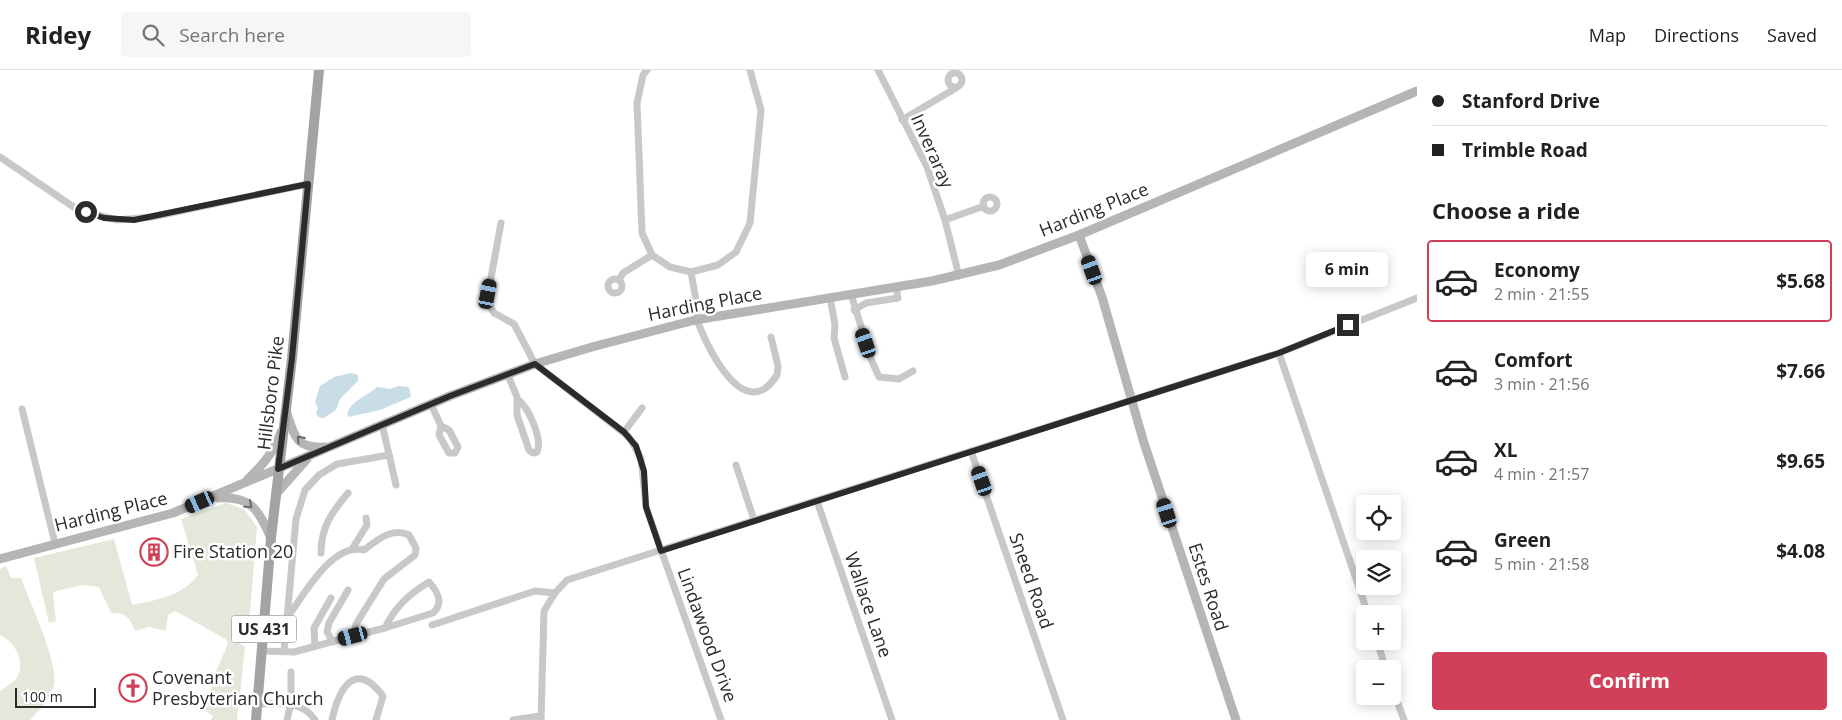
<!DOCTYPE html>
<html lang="en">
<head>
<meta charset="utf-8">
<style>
	body { margin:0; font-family:"Open Sans",sans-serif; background:#f6f6f6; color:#202124; height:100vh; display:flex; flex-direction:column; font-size:19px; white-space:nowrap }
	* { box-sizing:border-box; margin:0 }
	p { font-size:16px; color:#757577 }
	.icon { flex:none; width:28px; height:28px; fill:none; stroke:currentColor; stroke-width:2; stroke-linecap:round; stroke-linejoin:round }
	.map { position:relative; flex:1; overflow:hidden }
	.drawer { display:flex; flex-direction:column; background:#fff; width:425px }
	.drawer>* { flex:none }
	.banner { display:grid; align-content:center; height:110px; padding:0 15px; background:#fff }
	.buttons { position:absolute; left:1356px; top:425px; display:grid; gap:10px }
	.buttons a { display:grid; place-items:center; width:45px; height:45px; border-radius:5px; background:#fff; box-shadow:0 2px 12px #0003; font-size:25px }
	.scale { position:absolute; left:15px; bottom:12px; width:81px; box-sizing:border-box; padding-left:5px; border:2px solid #2b2b2b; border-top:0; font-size:14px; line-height:18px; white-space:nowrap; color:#2b2b2b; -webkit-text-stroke:4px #fff; paint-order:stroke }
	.end { position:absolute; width:22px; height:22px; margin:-11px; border:6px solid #2b2b2b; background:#fff; box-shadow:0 0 0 2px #fff }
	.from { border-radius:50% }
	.bubble { position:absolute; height:35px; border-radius:5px; background:#fff; box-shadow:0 2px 12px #0003; font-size:16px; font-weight:700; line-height:35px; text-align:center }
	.car { position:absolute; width:15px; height:30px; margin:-15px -8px; border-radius:6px; box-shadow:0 0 4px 1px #0007; background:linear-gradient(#222 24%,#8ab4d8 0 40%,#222 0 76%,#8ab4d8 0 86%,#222 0) }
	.banner b { display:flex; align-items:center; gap:18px; height:48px; font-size:19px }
	.banner b+b { border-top:1px solid #e0e0e0 }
	.banner i { width:12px; height:12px; background:#202124 }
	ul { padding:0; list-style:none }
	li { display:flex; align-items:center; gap:15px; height:82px; margin:0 10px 8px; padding:0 5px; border:2px solid transparent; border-radius:5px }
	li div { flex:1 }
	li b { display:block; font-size:19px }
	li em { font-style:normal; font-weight:700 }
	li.current { border-color:#d04059 }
	li>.icon { width:45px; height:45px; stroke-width:1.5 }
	h2 { padding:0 15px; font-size:22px; line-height:60px }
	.primary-button { display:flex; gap:10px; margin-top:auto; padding:10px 15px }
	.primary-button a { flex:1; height:58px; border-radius:5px; background:#d04059; color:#fff; font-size:20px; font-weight:700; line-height:58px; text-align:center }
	header { display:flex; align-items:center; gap:30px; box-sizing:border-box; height:70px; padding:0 25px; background:#fff; border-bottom:1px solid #e0e0e0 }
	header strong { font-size:24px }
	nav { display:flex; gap:28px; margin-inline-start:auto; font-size:18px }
	.search { width:350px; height:45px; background:#f6f6f6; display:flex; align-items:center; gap:12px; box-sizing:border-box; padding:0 18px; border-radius:5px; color:#757577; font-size:19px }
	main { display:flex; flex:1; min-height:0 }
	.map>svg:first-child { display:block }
</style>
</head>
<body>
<header>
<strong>Ridey</strong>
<div class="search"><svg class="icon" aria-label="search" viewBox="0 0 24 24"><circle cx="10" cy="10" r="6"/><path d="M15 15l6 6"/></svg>Search here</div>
<nav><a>Map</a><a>Directions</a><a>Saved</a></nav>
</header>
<main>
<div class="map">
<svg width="1417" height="650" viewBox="0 0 1417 650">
	<rect width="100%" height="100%" fill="#fff"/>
	<g fill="#e3e8da">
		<path d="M 226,433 L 244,439 L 257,457 L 249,554 L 237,554 L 239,573 L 245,577 L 237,650 L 211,650 L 213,646 L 201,638 L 210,623 L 213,608 L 228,574 L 226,569 L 175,541 L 168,545 L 166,561 L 149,557 L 135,561 C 130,548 126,542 111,543 L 99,517 L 82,515 L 53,522 L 56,551 L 49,553 L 34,488 L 114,469 L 132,535 C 157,530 182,526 198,505 L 181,449 Z"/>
		<path d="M 6,496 L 11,508 L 21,508 C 30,533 58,591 54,615 C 51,627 39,641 30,650 L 0,650 L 0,621 C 5,617 13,613 16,609 C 27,594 15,571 0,565 L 0,499 Z"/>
	</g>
	<g fill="#c8dde6">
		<polygon points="351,303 358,305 358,311 340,329 336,340 324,348 320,348 316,344 318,338 315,332 320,316 334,307"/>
		<path d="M 398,316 L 409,317 L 411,327 L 380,340 L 348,347 C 345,333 368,326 377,317 L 390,319 Z"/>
	</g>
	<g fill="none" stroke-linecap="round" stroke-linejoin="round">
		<g stroke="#c8c8c8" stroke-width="7">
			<polyline points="647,0 643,5 637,33 642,163 652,185 670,197 691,202 718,195 736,182 750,153 761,40 750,0"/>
			<polyline points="878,0 927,97 945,150 959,206"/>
			<circle cx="955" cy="10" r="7"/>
			<polyline points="902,50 956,18"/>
			<polyline points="0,87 78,140 117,150 152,147 308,114"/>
			<circle cx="990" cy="134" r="7"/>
			<polyline points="945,150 984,136"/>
			<polyline points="501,153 488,224 490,236 494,243 514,254 535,294 629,367 641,388 646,437 721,650"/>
			<polyline points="691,202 697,236 697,250"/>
			<circle cx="615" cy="216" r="7"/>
			<polyline points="619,210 623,203 652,185"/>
			<polyline points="851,224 871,289 879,307 899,309 913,301"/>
			<polyline points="830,227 835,255 834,268 845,307"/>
			<polyline points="854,240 866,233 898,228 896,217"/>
			<path d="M 697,250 C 707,276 744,357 777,305 L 778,296 L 771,267"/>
			<polyline points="1279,283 1368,544"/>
			<path d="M 508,305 L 517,327 L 517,345 L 529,380 L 533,383 L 537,382 C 543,369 528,336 517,329"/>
			<polyline points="431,334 441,356 439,365 449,383 455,383 458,377 449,360 441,356"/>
			<polyline points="22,339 55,473"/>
			<polyline points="382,354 396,415"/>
			<polyline points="624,362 642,338"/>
			<polyline points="971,381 1063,650"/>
			<polyline points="736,395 754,450"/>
			<polyline points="817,431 892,650"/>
			<polyline points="352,479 367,455 366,448"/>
			<path d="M 321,483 C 321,457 332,442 348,423"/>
			<polyline points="432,555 535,521 555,523"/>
			<path d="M 353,566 L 385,558 C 395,537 409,524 429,512 C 438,522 444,533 433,543 L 385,558"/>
			<polyline points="1377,571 1386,599"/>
			<polyline points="333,572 327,562 329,553 348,520"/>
			<polyline points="315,576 314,558 331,528"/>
			<path d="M 262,581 L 294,582 L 353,566 L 356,554 L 384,509 L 415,485 L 416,478 L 409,465 C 392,457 377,470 364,480 C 332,472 305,524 288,546"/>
			<polyline points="284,581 296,449 305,420 319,405 337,394 389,385"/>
			<polyline points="1392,617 1404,650"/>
			<path d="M 258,634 C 280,634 302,630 315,650"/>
			<polyline points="287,650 291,633 291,602"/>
			<path d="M 332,650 C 339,618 355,589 383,626 L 376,650"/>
			<polyline points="513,650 540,646"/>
			<polyline points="541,650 544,541 555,523 567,510 1279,283 1417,228"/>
		</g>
		<g stroke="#b5b5b5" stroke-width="9">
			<polyline points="1079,165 1102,227 1144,373 1236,650"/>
			<path d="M 286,340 C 294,365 295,379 325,377"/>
			<path d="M 247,410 C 262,396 274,382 281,362"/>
			<polyline points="276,424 307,389"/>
			<path d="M 218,428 C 252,426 258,440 271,468"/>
			<polyline points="0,489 173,443 450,326 535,294 592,277 695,250 932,211 999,195 1079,165 1417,21"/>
		</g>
		<polyline stroke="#a3a3a3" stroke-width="10" points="256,650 271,468 292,288 319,0"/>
	</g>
	<defs><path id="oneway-chevron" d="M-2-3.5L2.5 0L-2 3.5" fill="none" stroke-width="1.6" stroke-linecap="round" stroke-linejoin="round" transform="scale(1.25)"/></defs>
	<g stroke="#696969">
		<use href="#oneway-chevron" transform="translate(300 369) rotate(-132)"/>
		<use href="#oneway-chevron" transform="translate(249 435) rotate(40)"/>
	</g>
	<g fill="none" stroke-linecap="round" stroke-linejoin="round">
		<polyline stroke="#2b2b2b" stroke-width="6" points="86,142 104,148 134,150 308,114 292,288 278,399 450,326 535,294 624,362 636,376 644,401 646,437 661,481 1279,283 1348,255"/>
	</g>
	<defs>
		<g id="building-ring" transform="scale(1.4375)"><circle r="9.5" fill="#fff" stroke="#d04059" stroke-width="1.5"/><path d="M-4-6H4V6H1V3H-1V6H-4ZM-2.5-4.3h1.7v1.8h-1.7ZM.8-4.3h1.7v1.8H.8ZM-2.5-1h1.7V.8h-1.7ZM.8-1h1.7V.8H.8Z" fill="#d04059"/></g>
		<g id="church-ring" transform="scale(1.4375)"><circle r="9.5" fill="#fff" stroke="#d04059" stroke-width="1.5"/><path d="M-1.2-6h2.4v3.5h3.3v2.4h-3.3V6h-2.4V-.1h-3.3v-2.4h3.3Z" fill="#d04059"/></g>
	</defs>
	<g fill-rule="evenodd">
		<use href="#building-ring" x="154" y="482"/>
		<use href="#church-ring" x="133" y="618"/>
	</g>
	<g text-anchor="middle" stroke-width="5" stroke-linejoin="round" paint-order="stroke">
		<rect fill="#fff" stroke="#6b6b6b" stroke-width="1" x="231.5" y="545.5" width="65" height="27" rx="4"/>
		<g font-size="16" font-weight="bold" fill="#2b2b2b">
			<text x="264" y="565">US 431</text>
		</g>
		<g font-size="18" fill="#2b2b2b" stroke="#fff">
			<text transform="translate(932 81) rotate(66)" y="6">Inveraray</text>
			<text transform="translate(1094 140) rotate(-22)" y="6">Harding Place</text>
			<text transform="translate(705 234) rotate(-11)" y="6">Harding Place</text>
			<text transform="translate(271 323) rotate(-83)" y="6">Hillsboro Pike</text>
			<text transform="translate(111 442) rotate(-14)" y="6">Harding Place</text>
			<text transform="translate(1031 511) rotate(71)" y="6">Sneed Road</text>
			<text transform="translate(1208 517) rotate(72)" y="6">Estes Road</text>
			<text transform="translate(868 535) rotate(71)" y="6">Wallace Lane</text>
			<text transform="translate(707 565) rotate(70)" y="6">Lindawood Drive</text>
		</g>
		<g font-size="18" fill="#2b2b2b" stroke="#fff" text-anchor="start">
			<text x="173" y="488">Fire Station 20</text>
			<text x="152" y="614">Covenant<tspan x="152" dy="21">Presbyterian Church</tspan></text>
		</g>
	</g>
</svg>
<div class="buttons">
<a><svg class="icon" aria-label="locate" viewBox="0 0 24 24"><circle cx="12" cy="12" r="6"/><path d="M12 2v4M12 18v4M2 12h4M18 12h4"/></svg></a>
<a><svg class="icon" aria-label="layers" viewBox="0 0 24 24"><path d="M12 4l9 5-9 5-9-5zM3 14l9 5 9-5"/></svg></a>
<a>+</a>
<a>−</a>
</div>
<div class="scale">100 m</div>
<i class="end from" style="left:86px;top:142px"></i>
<i class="end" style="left:1348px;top:255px"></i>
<div class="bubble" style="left:1306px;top:182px;width:82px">6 min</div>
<i class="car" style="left:1092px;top:200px;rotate:340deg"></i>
<i class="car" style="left:488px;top:224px;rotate:11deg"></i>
<i class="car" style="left:866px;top:273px;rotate:341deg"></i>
<i class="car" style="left:982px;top:411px;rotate:341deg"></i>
<i class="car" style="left:200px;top:432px;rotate:246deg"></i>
<i class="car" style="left:1167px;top:443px;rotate:342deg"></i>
<i class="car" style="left:353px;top:566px;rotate:255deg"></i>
</div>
<section class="drawer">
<div class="banner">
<b><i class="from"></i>Stanford Drive</b>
<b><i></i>Trimble Road</b>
</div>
<h2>Choose a ride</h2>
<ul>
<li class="current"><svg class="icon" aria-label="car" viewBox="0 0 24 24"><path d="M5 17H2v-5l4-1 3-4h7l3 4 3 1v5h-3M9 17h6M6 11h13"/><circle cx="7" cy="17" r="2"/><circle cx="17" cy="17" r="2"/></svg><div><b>Economy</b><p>2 min · 21:55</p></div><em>$5.68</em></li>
<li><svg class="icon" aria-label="car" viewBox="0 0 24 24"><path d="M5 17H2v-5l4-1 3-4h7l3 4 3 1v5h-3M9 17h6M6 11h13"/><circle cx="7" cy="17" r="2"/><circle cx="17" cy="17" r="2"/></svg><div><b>Comfort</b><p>3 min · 21:56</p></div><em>$7.66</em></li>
<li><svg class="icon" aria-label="car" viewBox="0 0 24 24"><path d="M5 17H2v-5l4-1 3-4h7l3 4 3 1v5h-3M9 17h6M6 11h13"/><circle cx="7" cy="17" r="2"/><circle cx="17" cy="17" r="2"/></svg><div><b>XL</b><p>4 min · 21:57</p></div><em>$9.65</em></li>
<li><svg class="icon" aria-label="car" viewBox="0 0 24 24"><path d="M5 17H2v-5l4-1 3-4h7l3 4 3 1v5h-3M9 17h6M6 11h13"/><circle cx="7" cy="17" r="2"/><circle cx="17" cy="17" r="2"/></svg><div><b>Green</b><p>5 min · 21:58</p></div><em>$4.08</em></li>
</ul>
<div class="primary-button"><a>Confirm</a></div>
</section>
</main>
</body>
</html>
